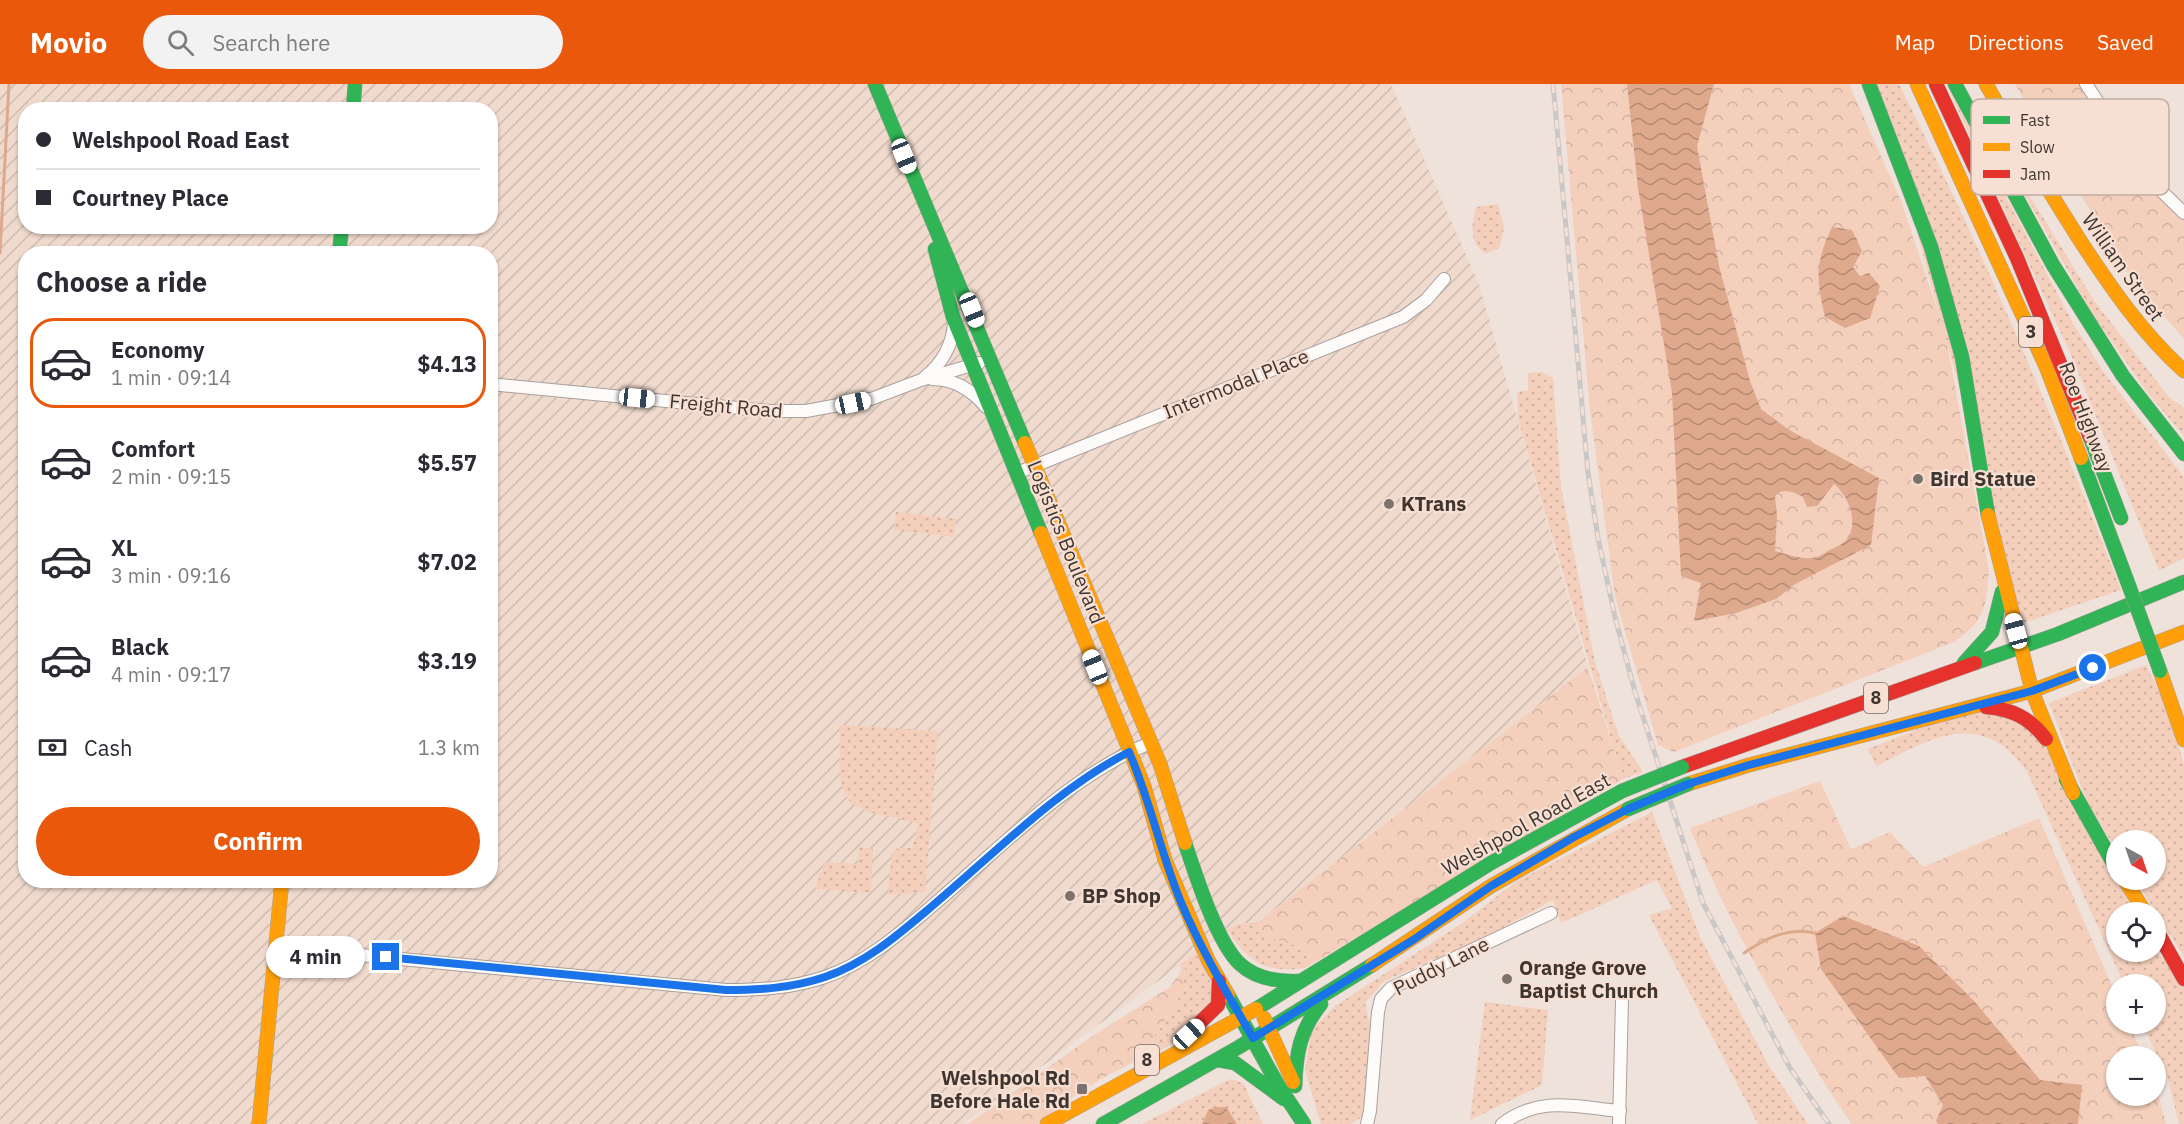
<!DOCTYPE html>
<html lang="en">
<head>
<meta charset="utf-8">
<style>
	body { margin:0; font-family:"IBM Plex Sans",sans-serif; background:#f2f2f3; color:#2b2b33; height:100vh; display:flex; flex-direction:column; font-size:22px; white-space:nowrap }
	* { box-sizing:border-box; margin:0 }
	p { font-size:20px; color:#7c7c81 }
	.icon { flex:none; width:33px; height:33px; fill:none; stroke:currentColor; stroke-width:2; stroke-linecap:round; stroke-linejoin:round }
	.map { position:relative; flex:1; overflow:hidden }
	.drawer { position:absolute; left:18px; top:162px; width:480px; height:642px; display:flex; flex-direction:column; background:#fff; border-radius:24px; box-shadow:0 2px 4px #0004 }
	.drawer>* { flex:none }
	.hud { position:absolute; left:18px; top:18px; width:480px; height:132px; border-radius:24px; box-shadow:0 2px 4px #0004; display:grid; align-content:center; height:132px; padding:0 18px; background:#fff }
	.needle { width:39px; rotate:140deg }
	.controls { position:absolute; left:2106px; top:746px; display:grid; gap:12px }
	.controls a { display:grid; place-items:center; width:60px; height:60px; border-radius:50%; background:#fff; box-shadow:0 2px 4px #0004; font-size:30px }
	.end { position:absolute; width:27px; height:27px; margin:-14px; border:8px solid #1a73e8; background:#fff; box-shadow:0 0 0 3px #fff }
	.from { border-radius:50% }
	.bubble { position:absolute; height:42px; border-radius:21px; background:#fff; box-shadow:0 2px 4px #0004; font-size:20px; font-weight:700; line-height:42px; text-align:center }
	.car { position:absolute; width:18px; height:36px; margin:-18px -9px; border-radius:8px; box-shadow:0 0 4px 2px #0007; background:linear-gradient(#fff 24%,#345 0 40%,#fff 0 76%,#345 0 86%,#fff 0) }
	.hud b { display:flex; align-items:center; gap:21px; height:57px; font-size:22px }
	.hud b+b { border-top:2px solid #e1e1e2 }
	.hud i { width:15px; height:15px; background:#2b2b33 }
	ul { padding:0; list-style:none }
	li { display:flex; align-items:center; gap:18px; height:90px; margin:0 12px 9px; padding:0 6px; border:3px solid transparent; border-radius:24px }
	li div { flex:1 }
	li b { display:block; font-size:22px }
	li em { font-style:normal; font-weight:700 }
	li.selected { border-color:#ea580c }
	li>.icon { width:54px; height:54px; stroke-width:1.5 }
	h2 { padding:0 18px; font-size:27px; line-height:72px }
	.pay { display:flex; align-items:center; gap:15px; height:66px; padding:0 18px; font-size:22px }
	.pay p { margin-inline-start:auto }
	.primary-button { display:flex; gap:12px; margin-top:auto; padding:12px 18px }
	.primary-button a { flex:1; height:69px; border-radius:36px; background:#ea580c; color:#fff; font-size:24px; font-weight:700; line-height:69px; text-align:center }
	header { display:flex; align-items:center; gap:36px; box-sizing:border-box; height:84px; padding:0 30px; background:#ea580c; color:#fff }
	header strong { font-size:28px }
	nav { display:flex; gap:33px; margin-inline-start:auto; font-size:21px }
	.search { width:420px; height:54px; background:#f2f2f3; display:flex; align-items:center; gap:15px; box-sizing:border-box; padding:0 21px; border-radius:33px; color:#7c7c81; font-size:22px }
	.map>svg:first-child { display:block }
</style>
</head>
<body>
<header>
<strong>Movio</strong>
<div class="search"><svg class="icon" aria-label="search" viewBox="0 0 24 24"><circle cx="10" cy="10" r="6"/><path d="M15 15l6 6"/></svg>Search here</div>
<nav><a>Map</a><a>Directions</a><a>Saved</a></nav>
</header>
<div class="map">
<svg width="2184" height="1040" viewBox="0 0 2184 1040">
	<defs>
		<pattern id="industrial-furrows" width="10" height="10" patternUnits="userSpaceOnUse" patternTransform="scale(1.5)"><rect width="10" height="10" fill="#f0dacd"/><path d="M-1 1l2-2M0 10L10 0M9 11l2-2" fill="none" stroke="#cfbcb0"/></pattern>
		<pattern id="green-dots" width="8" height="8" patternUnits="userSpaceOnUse" patternTransform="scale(1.5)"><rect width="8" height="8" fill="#f3cfbc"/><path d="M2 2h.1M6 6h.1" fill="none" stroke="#d1b2a2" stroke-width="1.8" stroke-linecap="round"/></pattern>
		<pattern id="forest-crowns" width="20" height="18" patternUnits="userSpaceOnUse" patternTransform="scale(1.5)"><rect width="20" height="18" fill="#f3cfbc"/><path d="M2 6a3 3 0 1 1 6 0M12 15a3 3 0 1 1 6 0" fill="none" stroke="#d1b2a2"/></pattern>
		<pattern id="water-waves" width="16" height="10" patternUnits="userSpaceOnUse" patternTransform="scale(1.5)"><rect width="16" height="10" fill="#dea98c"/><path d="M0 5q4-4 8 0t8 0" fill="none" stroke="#b58a73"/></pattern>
	</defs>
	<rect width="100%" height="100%" fill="#efe2db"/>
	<path fill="url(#industrial-furrows)" fill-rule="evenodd" d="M 0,0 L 1391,0 L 1479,200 L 1588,583 L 1258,838 L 1236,840 L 963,1040 L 0,1040 ZM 26,26 L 490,26 L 490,142 L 26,142 ZM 26,170 L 490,170 L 490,796 L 26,796 Z"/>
	<g fill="url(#green-dots)">
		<path d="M 1877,0 L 1899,0 C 1982,165 2054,334 2121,506 L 2023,539 Z"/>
		<polygon points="1946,0 2074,241 2103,287 2184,393 2184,474 2159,487 2071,271"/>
		<polygon points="1978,28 2095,218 2169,313 2184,324 2184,352 2147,308 2092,229"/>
		<path d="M 1498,120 L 1504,143 L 1500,163 L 1486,170 C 1468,158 1472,142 1476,123 Z"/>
		<polygon points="1542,288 1553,294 1561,403 1595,578 1618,650 1643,688 1623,695 1518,335 1517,308 1528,306 1528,289"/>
		<polygon points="896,428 956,435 954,453 894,446"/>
		<polygon points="2146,581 2163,616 2184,679 2184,873 2135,795 2156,795 2156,756 2116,756 2116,765 2087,718 2049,619"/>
		<path d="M 1973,623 L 2029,634 L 2145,828 L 2116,828 L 2116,867 L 2156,867 L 2184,895 L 2184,1040 L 2179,1040 L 2168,995 L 2142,939 L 2156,939 L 2156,900 L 2124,900 L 2026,686 C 2019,678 2011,668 2003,662 C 1960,632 1916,663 1876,682 L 1868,665 Z"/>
		<path d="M 840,641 L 938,647 L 925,808 L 888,811 L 892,769 L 898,764 L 912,764 L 919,739 C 837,722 839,726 840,641 Z"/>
		<polygon points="1652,728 1700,853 1769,982 1808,1040 1758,1040 1649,831 1672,824 1657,796 1561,839 1553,816 1477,858 1384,897 1365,919 1372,949 1367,1019 1362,1033 1351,1040 1321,1040 1305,986 1311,947 1335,922 1461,840 1517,797"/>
		<polygon points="859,763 873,765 871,809 815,805 825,778 858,780"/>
		<path d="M 1258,838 L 1264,852 L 1298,862 L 1309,872 L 1305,884 C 1266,889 1250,880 1227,846 L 1237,840 Z"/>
		<path d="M 1196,869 C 1201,880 1210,892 1212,904 C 1218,931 1179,953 1161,967 L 1151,958 L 1179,914 L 1187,876 Z"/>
		<polygon points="1485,918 1548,926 1542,1001 1470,1036"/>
		<polygon points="1230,995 1243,999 1263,1040 1142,1040"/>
	</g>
	<g fill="url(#forest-crowns)">
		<path d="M 1561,0 L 1849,0 L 1901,117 L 1945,248 L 1989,486 C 1986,524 1986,536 1954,558 L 1674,668 L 1658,661 L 1615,513 L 1590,326 Z"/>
		<polygon points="2015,0 2086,0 2147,93 2184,129 2184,255 2126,187"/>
		<polygon points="1588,583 1623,695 1305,884 1309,872 1298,862 1264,852 1258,838"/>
		<path d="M 1820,697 L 1851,765 L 1890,748 L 1923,783 L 2039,734 L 2116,911 L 2116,939 L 2129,939 L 2143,972 L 2116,972 L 2116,1011 L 2156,1011 L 2156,1003 L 2166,1040 L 1852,1040 C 1823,1000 1800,958 1775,916 C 1743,859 1714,804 1690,744 Z"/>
		<path d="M 1187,876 L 1179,914 L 1151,958 L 1161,967 C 1115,984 1074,1009 1037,1040 L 968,1040 L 1091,953 L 1170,903 L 1181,887 L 1180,880 Z"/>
	</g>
	<g fill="url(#water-waves)" fill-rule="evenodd">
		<path d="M 1627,0 L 1714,0 L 1697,62 L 1719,182 L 1750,297 L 1761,325 L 1789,346 L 1879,394 L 1871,461 L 1795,500 L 1776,515 L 1736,529 L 1694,537 L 1701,499 L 1681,492 L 1672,309 L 1638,104 ZM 1834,400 C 1847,410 1857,434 1850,450 C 1847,459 1836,463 1828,467 C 1823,470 1817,474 1811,474 C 1799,475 1787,470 1775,467 L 1777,432 L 1775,412 C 1783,403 1793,408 1803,413 L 1807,423 L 1817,422 Z"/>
		<path d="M 1832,143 L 1852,146 L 1862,167 L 1853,183 L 1860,192 L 1869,189 L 1880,202 L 1870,234 L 1845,244 L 1825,233 C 1816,194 1815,180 1832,143 Z"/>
		<polygon points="1843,832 1919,862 1975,918 2040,996 2082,1001 2078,1040 1938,1040 1936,1037 1943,1021 1925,992 1899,994 1821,885 1815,849"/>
		<polygon points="1217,1023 1226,1023 1237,1040 1202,1040 1208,1026"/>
	</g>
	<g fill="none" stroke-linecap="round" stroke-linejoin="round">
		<g stroke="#dea98c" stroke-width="3">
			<polyline points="0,169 9,0"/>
			<path d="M 1744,869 C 1766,854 1788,843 1815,849"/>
		</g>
		<g stroke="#a99f9a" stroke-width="14">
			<g id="street">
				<polyline points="2086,0 2147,93 2184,129"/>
				<path d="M 925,293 C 942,280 954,259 954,236"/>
				<path d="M 932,295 C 955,295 972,306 986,323"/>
				<polyline points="490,300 770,327 806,327 871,315 921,296 979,279"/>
				<polyline points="1017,389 1403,233 1426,216 1444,195"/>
				<path d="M 276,863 L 726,906 C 760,906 792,904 825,893 C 866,879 899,850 931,823 C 998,766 1069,692 1150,659"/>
				<polyline points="1367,1040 1370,1027 1378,928 1381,915 1391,904 1551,829"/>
				<path d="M 1502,1040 C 1541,1011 1576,1023 1620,1027"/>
				<polyline points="1619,1040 1622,916"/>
			</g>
		</g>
		<g stroke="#a99f9a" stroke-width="15">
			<g id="fast">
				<polyline points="875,0 1025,359"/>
				<polyline points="1869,0 1931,163 1962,273 1988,431"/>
				<polyline points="1955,0 2053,181 2123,292 2184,370"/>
				<polyline points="353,26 355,0"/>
				<polyline points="935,165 953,233 1041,449"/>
				<polyline points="339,170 342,142"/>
				<polyline points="2090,353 2121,434"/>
				<polyline points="2081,374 2129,502"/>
				<polyline points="1964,579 1992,548 2002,508"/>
				<polyline points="1975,579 2058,550 2184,498"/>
				<polyline points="2066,695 2116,784"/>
				<path d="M 1185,759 C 1195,789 1217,859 1240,880 C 1256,895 1278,898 1300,897"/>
				<polyline points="1228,911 1278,1001 1304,1040"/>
				<polyline points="1256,925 1491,779 1622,707"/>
				<polyline points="1218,976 1235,979 1284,1015"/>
				<path d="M 1295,1002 C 1296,969 1300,946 1321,920"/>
				<polyline points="1103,1040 1239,963 1372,881"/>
			</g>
		</g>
		<g stroke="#a99f9a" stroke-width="15">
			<g id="slow">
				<polyline points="1917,0 2047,285 2081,374"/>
				<path d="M 1986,0 C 2016,53 2048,106 2081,158 C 2112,205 2142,249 2184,287"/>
				<polyline points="1025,359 1160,680 1185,759"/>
				<polyline points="1988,431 2032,607 2073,709"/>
				<polyline points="1041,449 1144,702 1165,776 1208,876 1228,911"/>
				<polyline points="2160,587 2184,656"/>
				<polyline points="1688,700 1749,681 2032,607 2184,548"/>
				<polyline points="2124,795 2145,828"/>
				<polyline points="1372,881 1491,802 1628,725"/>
				<polyline points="1264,934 1293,998"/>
				<polyline points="259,1040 282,796"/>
				<polyline points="1047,1040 1256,925"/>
			</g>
		</g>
		<g stroke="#a99f9a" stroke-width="15">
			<g id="jam">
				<polyline points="1936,0 2017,174 2090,353"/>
				<path d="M 1986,623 C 2012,625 2030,634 2046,655"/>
				<polyline points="1682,683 1975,579"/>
				<polyline points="2156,845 2184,895"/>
				<polyline points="1181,957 1218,921 1219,897"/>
			</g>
		</g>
		<use href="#street" stroke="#fdfbfa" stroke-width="12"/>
		<use href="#fast" stroke="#30b455" stroke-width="14"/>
		<use href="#slow" stroke="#ff9f0a" stroke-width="14"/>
		<use href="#jam" stroke="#e5322d" stroke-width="14"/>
		<g stroke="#cac7c6" stroke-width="5">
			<polyline id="rail" points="1553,0 1588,389 1598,454 1615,533 1635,608 1703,819 1790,984 1829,1040"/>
		</g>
		<use href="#rail" stroke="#f7e0d3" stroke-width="3" stroke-dasharray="9" stroke-linecap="butt"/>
		<g stroke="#a99f9a" stroke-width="15" stroke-linecap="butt">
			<g id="fast-bridge">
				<polyline points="2129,502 2160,587"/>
				<polyline points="1622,707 1682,683"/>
				<polyline points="1628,725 1688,700"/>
			</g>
		</g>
		<use href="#fast-bridge" stroke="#30b455" stroke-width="14"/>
	</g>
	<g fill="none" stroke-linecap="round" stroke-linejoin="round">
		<path stroke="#1a73e8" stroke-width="8" d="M 386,873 L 726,906 C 760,906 792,904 825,893 C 866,879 899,850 931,823 C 993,771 1058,704 1129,668 C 1150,716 1160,767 1180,816 C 1200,864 1227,909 1253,954 L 1413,856 L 1491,802 L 1574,753 L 1628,725 L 1688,700 L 1749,681 L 2032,607 L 2093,584"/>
	</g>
	<g fill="#7d726c" stroke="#f7e0d3" stroke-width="2">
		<circle cx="1918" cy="395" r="6"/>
		<circle cx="1389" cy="420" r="6"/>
		<circle cx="1070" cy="812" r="6"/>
		<circle cx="1507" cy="895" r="6"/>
		<rect x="1076" y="999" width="12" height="12" rx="3"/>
	</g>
	<g text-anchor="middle" stroke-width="4.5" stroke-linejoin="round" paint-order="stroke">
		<g fill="#f7e0d3" stroke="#766861" stroke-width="1.5">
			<rect x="2019" y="233" width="24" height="30" rx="4.5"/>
			<rect x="1864" y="599" width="24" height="30" rx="4.5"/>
			<rect x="1135" y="961" width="24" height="30" rx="4.5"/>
		</g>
		<g font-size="18" font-weight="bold" fill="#3f3530">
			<text x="2031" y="254">3</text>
			<text x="1876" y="620">8</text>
			<text x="1147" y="982">8</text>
		</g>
		<g font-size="20" fill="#3f3530" stroke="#f7e0d3">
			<text transform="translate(2123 183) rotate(55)" y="7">William Street</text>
			<text transform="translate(1236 300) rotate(-22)" y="7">Intermodal Place</text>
			<text transform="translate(726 322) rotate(5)" y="7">Freight Road</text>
			<text transform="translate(2086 333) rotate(69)" y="7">Roe Highway</text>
			<text transform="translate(1066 458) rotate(68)" y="7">Logistics Boulevard</text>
			<text transform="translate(1526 740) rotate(-29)" y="7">Welshpool Road East</text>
			<text transform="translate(1441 882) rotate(-27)" y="7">Puddy Lane</text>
		</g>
		<g font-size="20" font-weight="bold" fill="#3f3530" stroke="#f7e0d3" text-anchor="start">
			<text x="1930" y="402">Bird Statue</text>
			<text x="1401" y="427">KTrans</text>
			<text x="1082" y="819">BP Shop</text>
			<text x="1519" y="891">Orange Grove<tspan x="1519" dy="23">Baptist Church</tspan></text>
			<text x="1070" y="1001" text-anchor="end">Welshpool Rd<tspan x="1070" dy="23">Before Hale Rd</tspan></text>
		</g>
	</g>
	<rect x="1971" y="15" width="198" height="96" rx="9" fill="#f7e0d3" stroke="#c0ada2" stroke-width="1.5"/>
	<rect x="1983" y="32" width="27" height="8" fill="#30b455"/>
	<rect x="1983" y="59" width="27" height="8" fill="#ff9f0a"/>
	<rect x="1983" y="86" width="27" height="8" fill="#e5322d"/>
	<g font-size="16" fill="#3f3530">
		<text x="2020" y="42">Fast</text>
		<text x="2020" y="69">Slow</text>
		<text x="2020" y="96">Jam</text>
	</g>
</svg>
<div class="controls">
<a><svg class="needle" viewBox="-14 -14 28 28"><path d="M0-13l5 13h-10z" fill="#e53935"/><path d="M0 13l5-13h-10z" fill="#7c7c81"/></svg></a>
<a><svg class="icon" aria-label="locate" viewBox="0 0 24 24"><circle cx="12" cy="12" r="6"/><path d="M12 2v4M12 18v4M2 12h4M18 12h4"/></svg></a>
<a>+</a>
<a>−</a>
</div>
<i class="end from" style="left:2093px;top:584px"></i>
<i class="end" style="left:386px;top:873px"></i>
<div class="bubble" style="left:266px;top:852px;width:99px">4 min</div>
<i class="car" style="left:904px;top:72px;rotate:158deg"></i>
<i class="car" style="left:972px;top:226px;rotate:158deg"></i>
<i class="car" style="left:637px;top:314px;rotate:96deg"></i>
<i class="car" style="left:853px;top:319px;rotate:78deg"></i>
<i class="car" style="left:2016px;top:547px;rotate:345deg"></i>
<i class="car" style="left:1095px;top:583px;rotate:338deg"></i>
<i class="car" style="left:1189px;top:950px;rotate:47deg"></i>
<div class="hud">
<b><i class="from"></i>Welshpool Road East</b>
<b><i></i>Courtney Place</b>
</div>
<section class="drawer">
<h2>Choose a ride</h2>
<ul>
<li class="selected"><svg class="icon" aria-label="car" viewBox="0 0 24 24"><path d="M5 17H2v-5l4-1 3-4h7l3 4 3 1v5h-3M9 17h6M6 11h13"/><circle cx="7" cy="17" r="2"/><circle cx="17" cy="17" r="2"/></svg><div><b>Economy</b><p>1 min · 09:14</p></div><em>$4.13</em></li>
<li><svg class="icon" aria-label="car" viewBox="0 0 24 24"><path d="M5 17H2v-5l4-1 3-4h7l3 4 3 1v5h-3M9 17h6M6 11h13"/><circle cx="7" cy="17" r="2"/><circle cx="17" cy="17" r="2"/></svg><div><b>Comfort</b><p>2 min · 09:15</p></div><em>$5.57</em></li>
<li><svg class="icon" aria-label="car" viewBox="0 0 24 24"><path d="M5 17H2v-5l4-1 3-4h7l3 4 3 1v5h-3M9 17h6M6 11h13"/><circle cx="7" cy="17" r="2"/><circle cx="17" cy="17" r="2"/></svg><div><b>XL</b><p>3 min · 09:16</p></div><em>$7.02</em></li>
<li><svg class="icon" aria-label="car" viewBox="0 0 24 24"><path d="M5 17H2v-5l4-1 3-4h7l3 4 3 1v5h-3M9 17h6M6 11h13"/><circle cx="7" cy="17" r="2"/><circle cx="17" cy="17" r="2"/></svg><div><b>Black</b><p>4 min · 09:17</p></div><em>$3.19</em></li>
</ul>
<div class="pay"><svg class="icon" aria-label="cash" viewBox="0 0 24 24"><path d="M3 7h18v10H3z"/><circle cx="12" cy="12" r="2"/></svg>Cash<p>1.3 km</p></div>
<div class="primary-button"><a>Confirm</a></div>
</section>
</div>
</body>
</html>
